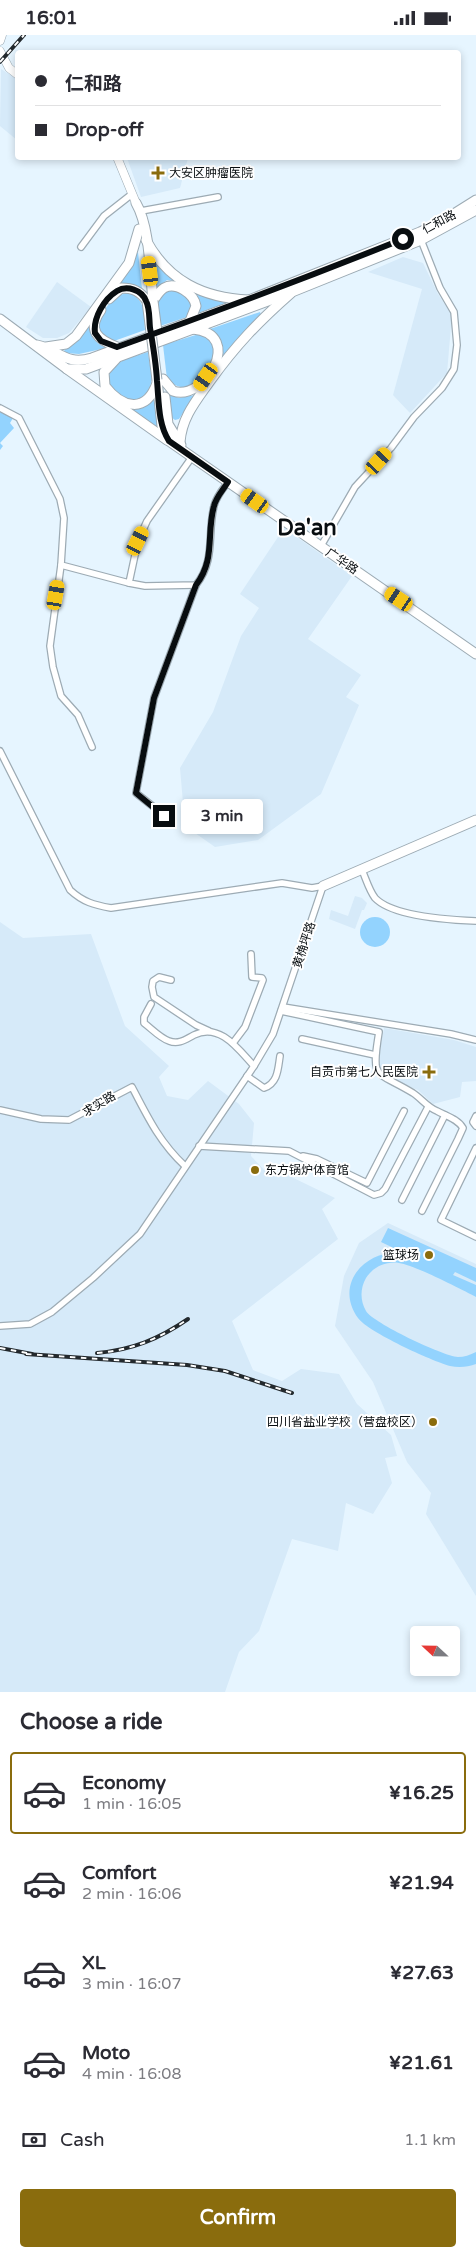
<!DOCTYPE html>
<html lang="en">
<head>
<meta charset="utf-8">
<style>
	body { margin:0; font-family:"Varela Round","Noto Sans SC",sans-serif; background:#f2f2f3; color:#2b2b33; height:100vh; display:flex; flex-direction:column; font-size:19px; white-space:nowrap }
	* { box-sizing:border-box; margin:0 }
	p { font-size:16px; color:#7c7c81 }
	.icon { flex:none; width:28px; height:28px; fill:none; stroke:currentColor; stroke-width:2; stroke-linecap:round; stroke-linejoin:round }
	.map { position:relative; height:1657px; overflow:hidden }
	.drawer { display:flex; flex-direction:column; background:#fff; flex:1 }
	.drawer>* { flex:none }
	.banner { position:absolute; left:15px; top:15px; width:446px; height:110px; border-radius:5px; box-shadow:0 2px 8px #0003; display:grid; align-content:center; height:110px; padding:0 20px; background:#fff }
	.needle { width:32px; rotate:292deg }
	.tools { position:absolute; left:410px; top:1591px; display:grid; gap:10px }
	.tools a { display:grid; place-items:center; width:50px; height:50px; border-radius:5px; background:#fff; box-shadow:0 2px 8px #0003; font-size:25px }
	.end { position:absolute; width:22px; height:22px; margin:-11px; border:6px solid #080d10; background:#fff; box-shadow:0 0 0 2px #fff }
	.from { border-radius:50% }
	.bubble { position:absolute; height:35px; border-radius:5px; background:#fff; box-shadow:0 2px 8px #0003; font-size:16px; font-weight:800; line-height:35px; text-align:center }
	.car { position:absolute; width:15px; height:30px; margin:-15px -8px; border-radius:6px; box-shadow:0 0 4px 1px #0007; background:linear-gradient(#f5c518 24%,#345 0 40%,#f5c518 0 76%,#345 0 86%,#f5c518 0) }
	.banner b { display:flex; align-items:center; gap:18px; height:48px; font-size:19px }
	.banner b+b { border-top:1px solid #e1e1e2 }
	.banner i { width:12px; height:12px; background:#2b2b33 }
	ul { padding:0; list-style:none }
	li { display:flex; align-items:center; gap:15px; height:82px; margin:0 10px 8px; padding:0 10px; border:2px solid transparent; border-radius:5px }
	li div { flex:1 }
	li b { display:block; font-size:19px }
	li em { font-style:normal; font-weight:800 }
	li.selected { border-color:#8a6c0d }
	li>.icon { width:45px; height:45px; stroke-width:1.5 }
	h2 { padding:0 20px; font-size:22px; line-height:60px }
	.pay { display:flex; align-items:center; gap:12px; height:55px; padding:0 20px; font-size:19px }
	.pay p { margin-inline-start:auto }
	.primary-button { display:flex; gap:10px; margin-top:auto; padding:10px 20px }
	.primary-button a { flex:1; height:58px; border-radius:5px; background:#8a6c0d; color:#fff; font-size:20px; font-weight:800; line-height:58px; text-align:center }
	.status { display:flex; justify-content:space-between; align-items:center; height:35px; padding:0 25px; background:#fff; direction:ltr }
	.status svg { height:14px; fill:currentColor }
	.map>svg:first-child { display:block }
</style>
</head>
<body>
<div class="status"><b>16:01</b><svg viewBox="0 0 49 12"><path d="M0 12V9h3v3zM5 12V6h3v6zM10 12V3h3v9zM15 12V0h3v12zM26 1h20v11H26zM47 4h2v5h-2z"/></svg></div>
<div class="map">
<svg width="476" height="1657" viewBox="0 0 476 1657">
	<rect width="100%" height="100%" fill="#e6f5ff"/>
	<g fill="#d6eaf9">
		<polygon points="1,34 17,44 17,105 0,91"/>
		<polygon points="127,123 188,123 180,153 141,162"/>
		<polygon points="403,222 423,228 438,259 452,280 447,338 410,378 393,360 422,254 368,237"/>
		<polygon points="57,247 91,272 69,298 57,303 43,303 26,292"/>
		<polygon points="284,493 352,541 308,604 361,640 346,662 359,670 321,759 258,805 215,812 185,791 180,733 213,677 241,601 259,573 240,559"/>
		<polygon points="355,861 362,863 367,868 364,875 362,875 355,894 329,884 331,875 348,881"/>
		<polygon points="0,887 23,903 91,899 125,991 169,1031 159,1042 167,1061 188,1065 208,1046 239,1069 254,1088 251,1121 271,1142 281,1137 335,1163 322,1174 338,1204 232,1286 253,1335 282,1346 301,1334 339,1339 357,1369 391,1400 397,1421 385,1423 392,1448 373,1479 346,1468 338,1516 292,1504 259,1596 239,1617 225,1657 0,1657"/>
		<polygon points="384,993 454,1005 476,1012 476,1046 462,1047 460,1062 433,1069 418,1055 388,1044 377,1030"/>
		<polygon points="388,1188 476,1229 476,1561 426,1479 431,1458 407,1427 373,1347 335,1291 344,1241 359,1208"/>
	</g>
	<g fill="#93d3fe">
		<polygon points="138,217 142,254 128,249 115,252"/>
		<polygon points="152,225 175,246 167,245 156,254"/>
		<polygon points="172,254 188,262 192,272 187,282 160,291 157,267 163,256"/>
		<polygon points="193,257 226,268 198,278 199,264"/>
		<path d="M 127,258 C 146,263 144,279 145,295 L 114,306 L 107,304 L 98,293 C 99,278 113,260 127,258 Z"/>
		<polygon points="260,277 261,280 236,305 223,323 220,305 210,294"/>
		<path d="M 89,287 C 89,301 94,307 106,313 L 79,319 L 66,318 L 64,316 L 67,312 Z"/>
		<path d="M 199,299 L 207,301 L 215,313 L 209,333 L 192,352 C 180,353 176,352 167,344 L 163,310 Z"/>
		<path d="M 148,317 C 151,341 158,352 136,367 L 127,365 L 110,351 C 103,327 131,323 148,317 Z"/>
		<polygon points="168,359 179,363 195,360 179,384 175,385 171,382"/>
		<polygon points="155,363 159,393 132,375 145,372"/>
		<polygon points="0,377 13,383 10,388 14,393 0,408 3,411 0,415"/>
		<circle cx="375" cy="897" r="15"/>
		<path d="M 388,1193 L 476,1233 L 476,1247 L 455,1237 L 453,1240 L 476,1250 L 476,1262 C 461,1254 414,1230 399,1228 C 386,1226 373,1232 366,1243 C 360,1253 360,1266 366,1276 C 373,1288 443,1321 458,1322 C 464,1322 470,1320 476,1317 L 476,1329 C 468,1332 459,1333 450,1331 C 432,1326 368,1297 358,1283 C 333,1248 367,1213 404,1218 L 381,1207 Z"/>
	</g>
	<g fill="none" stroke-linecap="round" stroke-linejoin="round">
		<g stroke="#9dabb4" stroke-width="8">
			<g id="minor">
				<polyline points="141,176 218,162"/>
				<polyline points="81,212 104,181 132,159"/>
				<polyline points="0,373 19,383 60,464 64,483 61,530 129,548"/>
				<path d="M 192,422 L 147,486 L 138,506 L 129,548 L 145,551 L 196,550 C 216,525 207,499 214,471 C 216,462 222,455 228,447"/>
				<polyline points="321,511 355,452 391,413 414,382 442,353 454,334 457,310 454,277 440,253 421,205"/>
				<polyline points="61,530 50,611 53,632 61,661 78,680 92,712"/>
				<path d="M 0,716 L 70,855 C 83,867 94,870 111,873 L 282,848 L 312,853 L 323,851 L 273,999 L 254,1031 L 140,1199 L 93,1243 L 52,1277 L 30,1289 L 0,1291"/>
				<polyline points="165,781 136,758 154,663 196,550"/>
				<path d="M 362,835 C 366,844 369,855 375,863 C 393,882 451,885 476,886"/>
				<polyline points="171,945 159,942 153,946 152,952 154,962 196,990 209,996"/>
				<path d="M 151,969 L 144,982 L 144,988 C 152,994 160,1003 169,1006 C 179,1010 186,1004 194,1000 C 220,987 239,1015 254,1031"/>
				<polyline points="283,972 451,999 476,1005"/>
				<path d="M 281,976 L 379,997 C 371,1046 375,1035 413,1058 C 422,1064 427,1072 437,1076 C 446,1081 458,1084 463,1093 L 458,1104 L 422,1176"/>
				<polyline points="302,1004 375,1020"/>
				<polyline points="233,1008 245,992 263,945 262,943 252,942 251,919"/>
				<path d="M 247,1041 L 264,1053 C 278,1048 278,1034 280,1021"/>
				<path d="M 0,1075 L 41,1084 L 69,1085 L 132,1052 C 147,1081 160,1108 185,1131"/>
				<polyline points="476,1081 473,1087 476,1091"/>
				<polyline points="199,1111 289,1116 374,1160 381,1158 385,1154 428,1072"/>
				<polyline points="476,1113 441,1185 476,1202"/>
				<polyline points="303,1121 317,1124 367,1148 404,1076"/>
				<polyline points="402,1165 445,1080"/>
			</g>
		</g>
		<g stroke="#9dabb4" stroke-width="9">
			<g id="tertiary">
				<polyline points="0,6 2,0"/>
				<polyline points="0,16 9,33 18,40"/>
				<polyline points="117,122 136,168"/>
			</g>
		</g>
		<g stroke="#9dabb4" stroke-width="11">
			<g id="secondary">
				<path d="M 136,168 C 150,192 150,238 153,266"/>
				<path d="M 146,205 C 168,246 203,263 249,265"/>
				<path d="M 109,264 L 121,253 C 133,253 140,256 147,266"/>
				<path d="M 153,266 C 156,262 159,256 164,253 C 176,246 194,259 196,271 L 190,286"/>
				<path d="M 101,275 C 86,295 98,305 117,312"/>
				<polyline points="46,312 66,309 76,301 129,228 139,194"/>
				<path d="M 116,324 L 104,337 L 105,351 C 122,373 146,379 157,348"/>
				<polyline points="67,334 167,405"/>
				<path d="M 163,344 L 173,356 C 205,367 245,299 193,294"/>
				<polyline points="157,345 162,391 169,406 476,619"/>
				<polyline points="165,362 168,389 181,410"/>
				<path d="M 180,407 C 182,382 196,366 210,346 C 236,310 258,287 291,258"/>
				<polyline points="323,851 476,785"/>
			</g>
		</g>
		<g stroke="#9dabb4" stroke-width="11">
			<g id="primary">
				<polyline points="0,284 67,334 86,334 292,257 421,205 476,175"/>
				<path d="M 37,310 C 60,315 65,331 92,323 L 249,265 L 420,197 L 441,187 L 476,165"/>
			</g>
		</g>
		<use href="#minor" stroke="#fff" stroke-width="5.5"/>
		<use href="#tertiary" stroke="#fff" stroke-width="8"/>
		<use href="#secondary" stroke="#fff" stroke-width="9"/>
		<use href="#primary" stroke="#fff" stroke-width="9"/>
		<g stroke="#23292d" stroke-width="4">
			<g id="rail">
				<polyline points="0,27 24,0"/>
				<polyline points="0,1313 32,1319"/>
				<path d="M 97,1318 C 132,1315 159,1304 188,1284"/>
				<polyline points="26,1319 187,1330 225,1336 292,1358"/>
			</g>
		</g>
		<use href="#rail" stroke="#fff" stroke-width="2" stroke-dasharray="5.5" stroke-linecap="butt"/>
		<g stroke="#9dabb4" stroke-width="11" stroke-linecap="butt">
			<g id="secondary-bridge">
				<polyline points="147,266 157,345"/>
				<polyline points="153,266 157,297"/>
			</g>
		</g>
		<use href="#secondary-bridge" stroke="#fff" stroke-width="9"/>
	</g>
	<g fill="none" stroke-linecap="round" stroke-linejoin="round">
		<path stroke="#080d10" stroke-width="6" d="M 164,781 L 136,758 L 154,663 L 196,550 C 216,524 206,499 214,471 C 216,462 223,455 228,447 L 169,406 C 158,389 159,367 157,346 C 156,328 153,310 150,293 C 149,284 150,273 146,266 C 142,255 127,250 117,256 C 104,264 93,283 95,298 L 101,306 L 117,312 C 213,278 308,242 403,204"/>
	</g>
	<g fill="#8a6c0d" stroke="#fff" stroke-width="2">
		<path d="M155.5 130.5h5v5h5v5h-5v5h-5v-5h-5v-5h5z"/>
		<path d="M426.5 1029.5h5v5h5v5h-5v5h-5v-5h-5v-5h5z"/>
		<circle cx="255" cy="1135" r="5"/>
		<circle cx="429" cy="1220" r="5"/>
		<circle cx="433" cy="1387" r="5"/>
	</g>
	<g text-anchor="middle" stroke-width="4" stroke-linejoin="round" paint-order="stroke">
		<g font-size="12" fill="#080d10" stroke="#fff" text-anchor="end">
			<text x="169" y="142" text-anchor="start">大安区肿瘤医院</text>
			<text x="418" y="1041">自贡市第七人民医院</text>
			<text x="265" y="1139" text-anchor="start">东方锅炉体育馆</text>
			<text x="419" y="1224">篮球场</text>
			<text x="423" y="1391">四川省盐业学校（营盘校区）</text>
		</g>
		<g font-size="12" fill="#080d10" stroke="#fff">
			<text transform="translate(439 187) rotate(-28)" y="4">仁和路</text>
			<text transform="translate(342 526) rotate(34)" y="4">广华路</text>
			<text transform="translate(304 910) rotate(-72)" y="4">黄桷坪路</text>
			<text transform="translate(99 1069) rotate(-31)" y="4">求实路</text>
		</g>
		<g font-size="22" font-weight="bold" fill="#080d10" stroke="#fff">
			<text x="307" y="500">Da'an</text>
		</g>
	</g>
</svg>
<div class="tools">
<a><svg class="needle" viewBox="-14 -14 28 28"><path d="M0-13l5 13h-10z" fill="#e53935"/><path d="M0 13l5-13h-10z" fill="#7c7c81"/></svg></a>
</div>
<i class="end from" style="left:403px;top:204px"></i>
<i class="end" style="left:164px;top:781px"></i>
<div class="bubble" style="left:181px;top:764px;width:82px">3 min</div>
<i class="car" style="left:150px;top:236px;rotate:353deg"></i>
<i class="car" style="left:206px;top:342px;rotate:215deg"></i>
<i class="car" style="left:379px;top:426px;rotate:42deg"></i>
<i class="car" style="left:255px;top:466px;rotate:305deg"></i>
<i class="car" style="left:138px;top:506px;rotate:26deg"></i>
<i class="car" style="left:56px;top:560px;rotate:10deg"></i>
<i class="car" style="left:399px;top:564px;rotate:304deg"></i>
<div class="banner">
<b><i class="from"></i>仁和路</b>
<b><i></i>Drop-off</b>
</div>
</div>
<section class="drawer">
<h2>Choose a ride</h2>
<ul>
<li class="selected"><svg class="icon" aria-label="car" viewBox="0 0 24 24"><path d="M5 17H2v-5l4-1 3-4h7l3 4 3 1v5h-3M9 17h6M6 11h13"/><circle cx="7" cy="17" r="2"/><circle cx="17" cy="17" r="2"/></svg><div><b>Economy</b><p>1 min · 16:05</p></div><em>¥16.25</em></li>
<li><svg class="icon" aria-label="car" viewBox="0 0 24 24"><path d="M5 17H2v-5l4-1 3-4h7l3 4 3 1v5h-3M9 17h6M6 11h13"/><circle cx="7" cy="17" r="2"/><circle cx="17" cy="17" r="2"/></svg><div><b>Comfort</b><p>2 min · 16:06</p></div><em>¥21.94</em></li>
<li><svg class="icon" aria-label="car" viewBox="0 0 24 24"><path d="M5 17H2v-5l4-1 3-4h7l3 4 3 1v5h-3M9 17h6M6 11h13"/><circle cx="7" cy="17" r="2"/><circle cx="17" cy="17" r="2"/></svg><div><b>XL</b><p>3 min · 16:07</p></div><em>¥27.63</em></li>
<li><svg class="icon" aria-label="car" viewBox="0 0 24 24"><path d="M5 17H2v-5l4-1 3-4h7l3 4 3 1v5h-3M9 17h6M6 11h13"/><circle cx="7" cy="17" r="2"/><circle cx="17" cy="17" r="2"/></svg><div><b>Moto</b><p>4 min · 16:08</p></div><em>¥21.61</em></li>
</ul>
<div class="pay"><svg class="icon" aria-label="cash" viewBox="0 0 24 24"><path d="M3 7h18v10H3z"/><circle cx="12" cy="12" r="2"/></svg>Cash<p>1.1 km</p></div>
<div class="primary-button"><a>Confirm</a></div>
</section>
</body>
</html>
